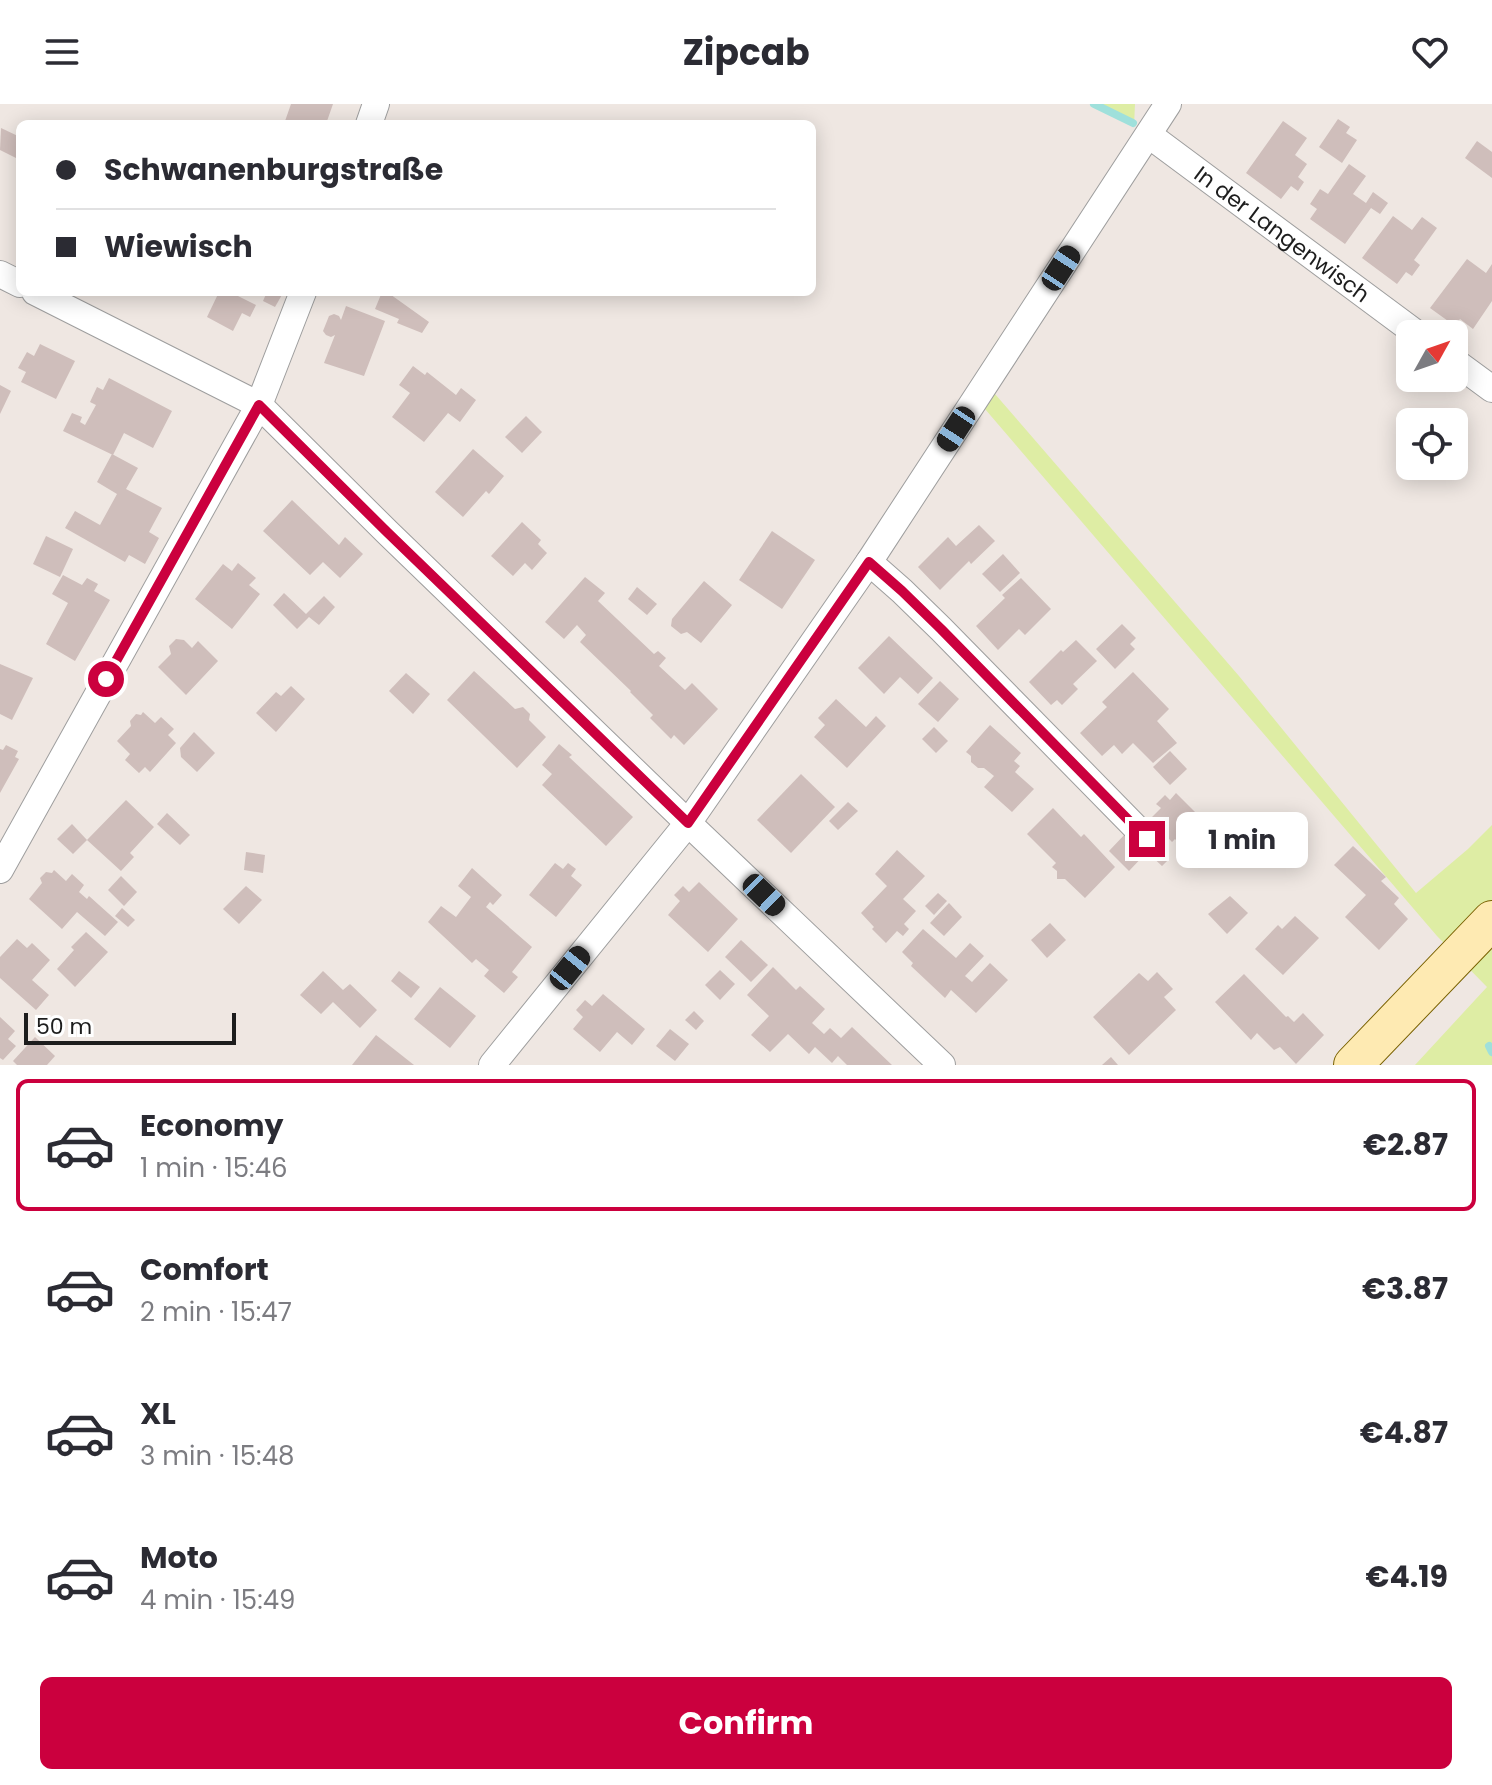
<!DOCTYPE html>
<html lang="en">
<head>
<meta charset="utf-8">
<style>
	body { margin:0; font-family:Poppins,sans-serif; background:#f7f7f7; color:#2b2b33; height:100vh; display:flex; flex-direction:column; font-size:30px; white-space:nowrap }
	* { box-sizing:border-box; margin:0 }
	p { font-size:26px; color:#7c7c81 }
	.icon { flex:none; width:44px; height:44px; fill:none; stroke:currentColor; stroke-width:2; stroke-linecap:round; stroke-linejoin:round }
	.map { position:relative; height:961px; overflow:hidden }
	.side { display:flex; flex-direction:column; background:#fff; flex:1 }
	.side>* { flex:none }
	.banner { position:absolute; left:16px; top:16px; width:800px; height:176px; border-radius:12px; box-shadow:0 4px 20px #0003; display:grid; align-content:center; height:176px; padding:0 40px; background:#fff }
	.needle { width:52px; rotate:50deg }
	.buttons { position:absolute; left:1396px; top:216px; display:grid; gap:16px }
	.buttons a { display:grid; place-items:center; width:72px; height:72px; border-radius:12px; background:#fff; box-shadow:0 4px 20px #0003; font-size:40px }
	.scale { position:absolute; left:24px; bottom:20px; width:212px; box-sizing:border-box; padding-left:8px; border:4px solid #1d1d1d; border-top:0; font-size:22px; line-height:28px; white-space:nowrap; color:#1d1d1d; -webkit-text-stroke:6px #fff; paint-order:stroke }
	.end { position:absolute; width:36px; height:36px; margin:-18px; border:10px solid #cb003e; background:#fff; box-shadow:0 0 0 4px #fff }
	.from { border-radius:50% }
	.bubble { position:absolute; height:56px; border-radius:12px; background:#fff; box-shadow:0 4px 20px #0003; font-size:26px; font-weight:700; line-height:56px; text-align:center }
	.car { position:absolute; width:24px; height:48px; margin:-24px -12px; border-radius:10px; box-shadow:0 0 6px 2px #0007; background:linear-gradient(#222 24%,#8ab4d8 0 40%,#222 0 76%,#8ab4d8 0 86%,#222 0) }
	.banner b { display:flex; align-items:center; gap:28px; height:76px; font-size:30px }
	.banner b+b { border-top:2px solid #e1e1e2 }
	.banner i { width:20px; height:20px; background:#2b2b33 }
	ul { padding:14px 0 0; list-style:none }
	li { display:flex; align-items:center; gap:24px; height:132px; margin:0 16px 12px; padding:0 24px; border:4px solid transparent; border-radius:12px }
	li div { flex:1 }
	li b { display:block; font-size:30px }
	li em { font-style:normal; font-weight:700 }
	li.current { border-color:#cb003e }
	li>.icon { width:72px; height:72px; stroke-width:1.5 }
	.action { display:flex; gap:16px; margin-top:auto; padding:16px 40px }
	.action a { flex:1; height:92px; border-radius:12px; background:#cb003e; color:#fff; font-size:32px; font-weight:700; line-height:92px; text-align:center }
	header { display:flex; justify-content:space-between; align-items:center; height:104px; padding:0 40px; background:#fff; font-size:36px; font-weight:700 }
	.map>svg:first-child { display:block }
</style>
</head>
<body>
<header><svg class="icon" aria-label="menu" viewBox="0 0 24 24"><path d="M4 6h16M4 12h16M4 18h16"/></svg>Zipcab<svg class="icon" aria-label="heart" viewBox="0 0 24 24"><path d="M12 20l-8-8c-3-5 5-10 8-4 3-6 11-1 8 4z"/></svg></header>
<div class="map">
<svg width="1492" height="961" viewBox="0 0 1492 961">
	<rect width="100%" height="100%" fill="#efe7e2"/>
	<g fill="#deeda4">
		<polygon points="1090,0 1135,0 1134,22"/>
		<polygon points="995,290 1239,572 1416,789 1468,745 1492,721 1492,961 1415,961 1487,883 1437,832 985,305"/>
	</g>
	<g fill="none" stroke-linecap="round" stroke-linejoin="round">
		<g stroke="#9fe0db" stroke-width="8">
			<polyline points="1094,0 1133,19"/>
			<polyline points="1489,942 1492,948"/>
		</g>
	</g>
	<g fill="#cfbebb">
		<polygon points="291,0 333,0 326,20 284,20"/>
		<polygon points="1338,15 1350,23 1346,29 1357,36 1342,59 1319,43"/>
		<polygon points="1283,17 1307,34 1295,51 1307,60 1298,73 1304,78 1298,87 1291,82 1281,95 1246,69"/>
		<polygon points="1,24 20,33 20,56 0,46"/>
		<polygon points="1477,37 1492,48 1492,74 1465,54"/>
		<polygon points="1349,60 1366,72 1353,90 1366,99 1373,88 1388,99 1380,110 1371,104 1345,140 1310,115 1317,105 1310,100 1320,85 1328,90"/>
		<polygon points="1393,112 1412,126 1422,113 1437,124 1414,156 1420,161 1412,172 1406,168 1397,180 1362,154"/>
		<polygon points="1467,155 1486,169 1492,160 1492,197 1473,225 1460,215 1455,222 1430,204"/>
		<polygon points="219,188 230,188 256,201 250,213 242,209 233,227 207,213"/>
		<polygon points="267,188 283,189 275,203 263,197"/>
		<polygon points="382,188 387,188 429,218 422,229 397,219 399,215 375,205"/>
		<polygon points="346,202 385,217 364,272 324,259 335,231 331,233 326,231 323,227 329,212 334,210 339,212 341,216"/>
		<polygon points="40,240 75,257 56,295 21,278 26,268 18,264 27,248 34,252"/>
		<polygon points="413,262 425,271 427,268 456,291 461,284 476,296 460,318 448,309 424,338 392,313 410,289 399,281"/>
		<polygon points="109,274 172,307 153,344 124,329 113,351 63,327 72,309 82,313 80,318 85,321 96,301 90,298 97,283 103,286"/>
		<polygon points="0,281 11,287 0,310"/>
		<polygon points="526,312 542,328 522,349 505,333"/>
		<polygon points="473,345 504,372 489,390 486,387 463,413 435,388"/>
		<polygon points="112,350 138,364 126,385 162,404 149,428 159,434 145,460 129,451 125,458 65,424 75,407 100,421 117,390 97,378"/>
		<polygon points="292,396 339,441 345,433 363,450 340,474 323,458 310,471 263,427"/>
		<polygon points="522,418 541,436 538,440 547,449 532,466 525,459 513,472 491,452"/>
		<polygon points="979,421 995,437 971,460 969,457 940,486 918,463 948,433 956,442"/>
		<polygon points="772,427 815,456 782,505 739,476"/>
		<polygon points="46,432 73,445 60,473 33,460"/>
		<polygon points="1003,450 1020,469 1000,488 982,470"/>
		<polygon points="238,459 256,474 249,481 260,490 232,525 195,495 223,460 232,467"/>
		<polygon points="63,471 82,481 87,474 98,480 94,487 110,496 75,557 46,540 68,499 52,490"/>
		<polygon points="585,473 605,489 598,497 654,550 658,547 666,554 659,562 685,586 692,579 718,605 684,641 674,631 671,635 650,614 653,611 630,588 631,587 580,538 586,531 577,521 564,535 545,518"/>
		<polygon points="1021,474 1051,505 1025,531 1019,525 998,546 976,522 1005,494 1002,491"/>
		<polygon points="704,477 732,501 701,539 687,528 681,530 671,522 672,515"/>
		<polygon points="637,483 657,500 647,511 628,495"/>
		<polygon points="284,489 306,510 324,492 335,503 319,521 309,513 297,525 273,501"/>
		<polygon points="1122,520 1136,534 1130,540 1135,545 1115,565 1096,545"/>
		<polygon points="889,532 933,574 918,590 900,573 884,590 858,564"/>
		<polygon points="176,535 184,536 192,544 198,537 218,557 186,591 158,563 171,550 169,542"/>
		<polygon points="1076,536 1097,557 1073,580 1078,585 1062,601 1057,596 1051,601 1029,578 1061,546 1063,548"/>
		<polygon points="0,560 33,574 12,616 0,610"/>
		<polygon points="474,567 515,605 523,603 530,610 529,616 546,633 517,664 447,596"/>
		<polygon points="1133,568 1169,605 1157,617 1177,639 1153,659 1133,639 1122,650 1114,641 1102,652 1080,629 1107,603 1102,598"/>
		<polygon points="406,569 430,590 413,610 389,587"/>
		<polygon points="940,577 959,595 938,618 918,600"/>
		<polygon points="291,582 305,595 276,628 256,609 276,588 281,592"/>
		<polygon points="836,595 866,623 876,612 886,622 847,664 814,633 825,621 818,614"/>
		<polygon points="143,608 155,619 161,613 174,625 168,631 176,639 150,668 145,663 139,669 125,656 130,650 117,637 131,622 130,617 136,610 141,611"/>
		<polygon points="990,621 1021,649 1014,657 1020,662 1015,668 1034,685 1012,708 984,683 994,672 984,664 978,664 971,658 971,652 966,648"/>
		<polygon points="934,623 948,637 936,649 922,635"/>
		<polygon points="194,628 215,649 197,668 181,653 180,644"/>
		<polygon points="559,640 572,651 569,653 633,713 606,742 542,681 552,670 542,661"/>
		<polygon points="6,641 18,647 15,653 19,655 0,689 0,645 3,646"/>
		<polygon points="1170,647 1187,665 1170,681 1153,663"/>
		<polygon points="801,670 835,703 791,749 757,716"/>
		<polygon points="1176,689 1215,728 1190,751 1175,735 1172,738 1150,715 1161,704 1156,700 1165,691 1170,696"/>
		<polygon points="126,696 154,723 130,749 134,753 121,767 87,736"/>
		<polygon points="848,698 858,707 838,726 829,717"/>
		<polygon points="1053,704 1081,733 1084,730 1115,763 1085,794 1065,775 1057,775 1057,767 1052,763 1056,759 1027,730"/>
		<polygon points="167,709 190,731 180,741 157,720"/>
		<polygon points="72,720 87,736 73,750 57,735"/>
		<polygon points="1127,728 1154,738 1169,755 1162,762 1147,748 1129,767 1109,747"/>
		<polygon points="1353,742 1386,773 1381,777 1399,794 1394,800 1408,815 1379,846 1345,813 1366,791 1334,761"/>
		<polygon points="897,746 925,772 903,795 916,807 904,820 909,825 903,832 897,827 886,839 872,825 874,823 861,809 887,782 875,770"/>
		<polygon points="246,748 265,751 263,769 244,766"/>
		<polygon points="555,759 563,765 568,759 576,765 571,772 582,781 556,813 529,791"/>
		<polygon points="472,764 502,791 493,801 490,798 486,803 532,843 512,868 518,873 504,889 484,872 489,866 476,855 472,859 428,818 441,802 456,813 471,793 458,782"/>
		<polygon points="54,766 66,777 72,770 84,781 79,788 87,795 89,792 118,818 105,832 77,808 62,825 29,795 42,779 40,774 46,768 52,769"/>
		<polygon points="121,772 137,788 124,802 108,786"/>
		<polygon points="699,778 738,815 708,848 668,811 680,797 674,791 683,782 689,788"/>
		<polygon points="246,782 262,796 239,820 223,805"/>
		<polygon points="938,789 947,797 934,811 925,802"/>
		<polygon points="1230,792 1248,809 1227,830 1208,810"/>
		<polygon points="949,799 962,813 944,832 930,819"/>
		<polygon points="122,804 135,816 128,823 115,812"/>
		<polygon points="1295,812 1319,834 1283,871 1255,845 1278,821 1282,825"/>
		<polygon points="1050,819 1066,836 1047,854 1031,836"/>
		<polygon points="923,825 956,854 970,839 984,852 965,872 972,878 990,859 1008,876 976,909 951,886 945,894 911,862 913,859 902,848"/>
		<polygon points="86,828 108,848 75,883 57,865 74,846 71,843"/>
		<polygon points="17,835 27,844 32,839 50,856 32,876 49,891 36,906 0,874 0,853"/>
		<polygon points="741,836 768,861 751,878 725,853"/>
		<polygon points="773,863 796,886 800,882 825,905 812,919 824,930 830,924 841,934 852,923 892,961 847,961 838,952 832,959 815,943 809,950 788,930 770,948 751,931 769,912 747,891"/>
		<polygon points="720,866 735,880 720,896 705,881"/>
		<polygon points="323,867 343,886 350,880 377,906 360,924 333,898 321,910 300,891"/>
		<polygon points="399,867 420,883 411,894 391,877"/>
		<polygon points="1157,868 1173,885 1164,893 1176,906 1129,951 1093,913 1139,869 1148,877"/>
		<polygon points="1244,870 1286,913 1288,912 1294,918 1303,909 1324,931 1296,960 1280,943 1274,946 1257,929 1251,936 1215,898"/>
		<polygon points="440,883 476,912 450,944 414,915"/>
		<polygon points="603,890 645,925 632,941 617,928 600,948 573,925 583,913 576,906 585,896 592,902"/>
		<polygon points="694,907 704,917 696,926 685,916"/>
		<polygon points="0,913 15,927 8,935 16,942 3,956 0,954"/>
		<polygon points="670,925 689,940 675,957 656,942"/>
		<polygon points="376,931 414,961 352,961"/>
		<polygon points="35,933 55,952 47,961 17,961 13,957"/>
		<polygon points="1111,953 1118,961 1102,961"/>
	</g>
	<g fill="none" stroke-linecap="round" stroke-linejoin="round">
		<g stroke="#9e9e9e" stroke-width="28">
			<g id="street">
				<polyline points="369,20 376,0"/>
				<path id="s1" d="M 1149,31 L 1417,230"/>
				<polyline points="0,170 20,180"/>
				<polyline points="35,188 259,301 387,428 688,719 942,961"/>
				<polyline points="1454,257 1492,285"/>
				<polyline points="869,458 902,487 941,525 1147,735"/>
				<polyline points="0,766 259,301 303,188"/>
				<polyline points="492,961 688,719 869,458 1168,0"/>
			</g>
		</g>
		<g stroke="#796100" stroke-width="40">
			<polyline id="secondary" points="1353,961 1492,816"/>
		</g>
		<use href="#street" stroke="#fff" stroke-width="26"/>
		<use href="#secondary" stroke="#feeab2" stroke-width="38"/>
	</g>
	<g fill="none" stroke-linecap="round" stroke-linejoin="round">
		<polyline stroke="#cb003e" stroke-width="10" points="106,575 259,301 387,428 688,719 869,458 902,487 941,525 1147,735"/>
	</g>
	<g text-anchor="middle" stroke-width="6" stroke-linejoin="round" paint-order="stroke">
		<g font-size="22" fill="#1d1d1d" stroke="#fff">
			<text dy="8" stroke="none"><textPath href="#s1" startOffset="166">In der Langenwisch</textPath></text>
		</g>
	</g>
</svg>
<div class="buttons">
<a><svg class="needle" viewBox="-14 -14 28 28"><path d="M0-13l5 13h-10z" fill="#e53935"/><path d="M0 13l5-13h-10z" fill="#7c7c81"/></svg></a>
<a><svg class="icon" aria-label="locate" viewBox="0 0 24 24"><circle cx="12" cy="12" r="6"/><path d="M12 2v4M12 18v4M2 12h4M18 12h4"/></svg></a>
</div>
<div class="scale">50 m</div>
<i class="end from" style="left:106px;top:575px"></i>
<i class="end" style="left:1147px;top:735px"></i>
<div class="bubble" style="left:1176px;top:708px;width:132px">1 min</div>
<i class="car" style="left:1061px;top:164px;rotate:33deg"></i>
<i class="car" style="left:956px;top:325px;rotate:213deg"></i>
<i class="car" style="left:764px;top:791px;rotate:134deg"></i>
<i class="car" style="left:570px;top:864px;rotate:39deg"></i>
<div class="banner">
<b><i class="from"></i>Schwanenburgstraße</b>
<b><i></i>Wiewisch</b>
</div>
</div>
<section class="side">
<ul>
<li class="current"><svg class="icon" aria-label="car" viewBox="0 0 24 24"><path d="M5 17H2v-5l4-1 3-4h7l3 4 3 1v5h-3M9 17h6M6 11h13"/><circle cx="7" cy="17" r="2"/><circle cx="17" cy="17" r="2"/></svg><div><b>Economy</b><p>1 min · 15:46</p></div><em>€2.87</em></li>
<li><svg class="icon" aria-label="car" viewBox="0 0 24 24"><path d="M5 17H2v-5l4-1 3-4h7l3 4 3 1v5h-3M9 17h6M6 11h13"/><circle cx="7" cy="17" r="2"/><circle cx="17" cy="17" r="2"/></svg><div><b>Comfort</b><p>2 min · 15:47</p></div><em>€3.87</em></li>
<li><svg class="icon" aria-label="car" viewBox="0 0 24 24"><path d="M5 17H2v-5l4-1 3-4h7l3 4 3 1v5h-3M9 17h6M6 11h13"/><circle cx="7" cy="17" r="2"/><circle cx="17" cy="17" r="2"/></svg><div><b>XL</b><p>3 min · 15:48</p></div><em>€4.87</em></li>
<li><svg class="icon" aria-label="car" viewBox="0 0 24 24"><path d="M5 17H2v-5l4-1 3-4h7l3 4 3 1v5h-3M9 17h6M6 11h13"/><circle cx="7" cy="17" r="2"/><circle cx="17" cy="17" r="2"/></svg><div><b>Moto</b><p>4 min · 15:49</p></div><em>€4.19</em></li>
</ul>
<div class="action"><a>Confirm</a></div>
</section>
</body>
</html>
